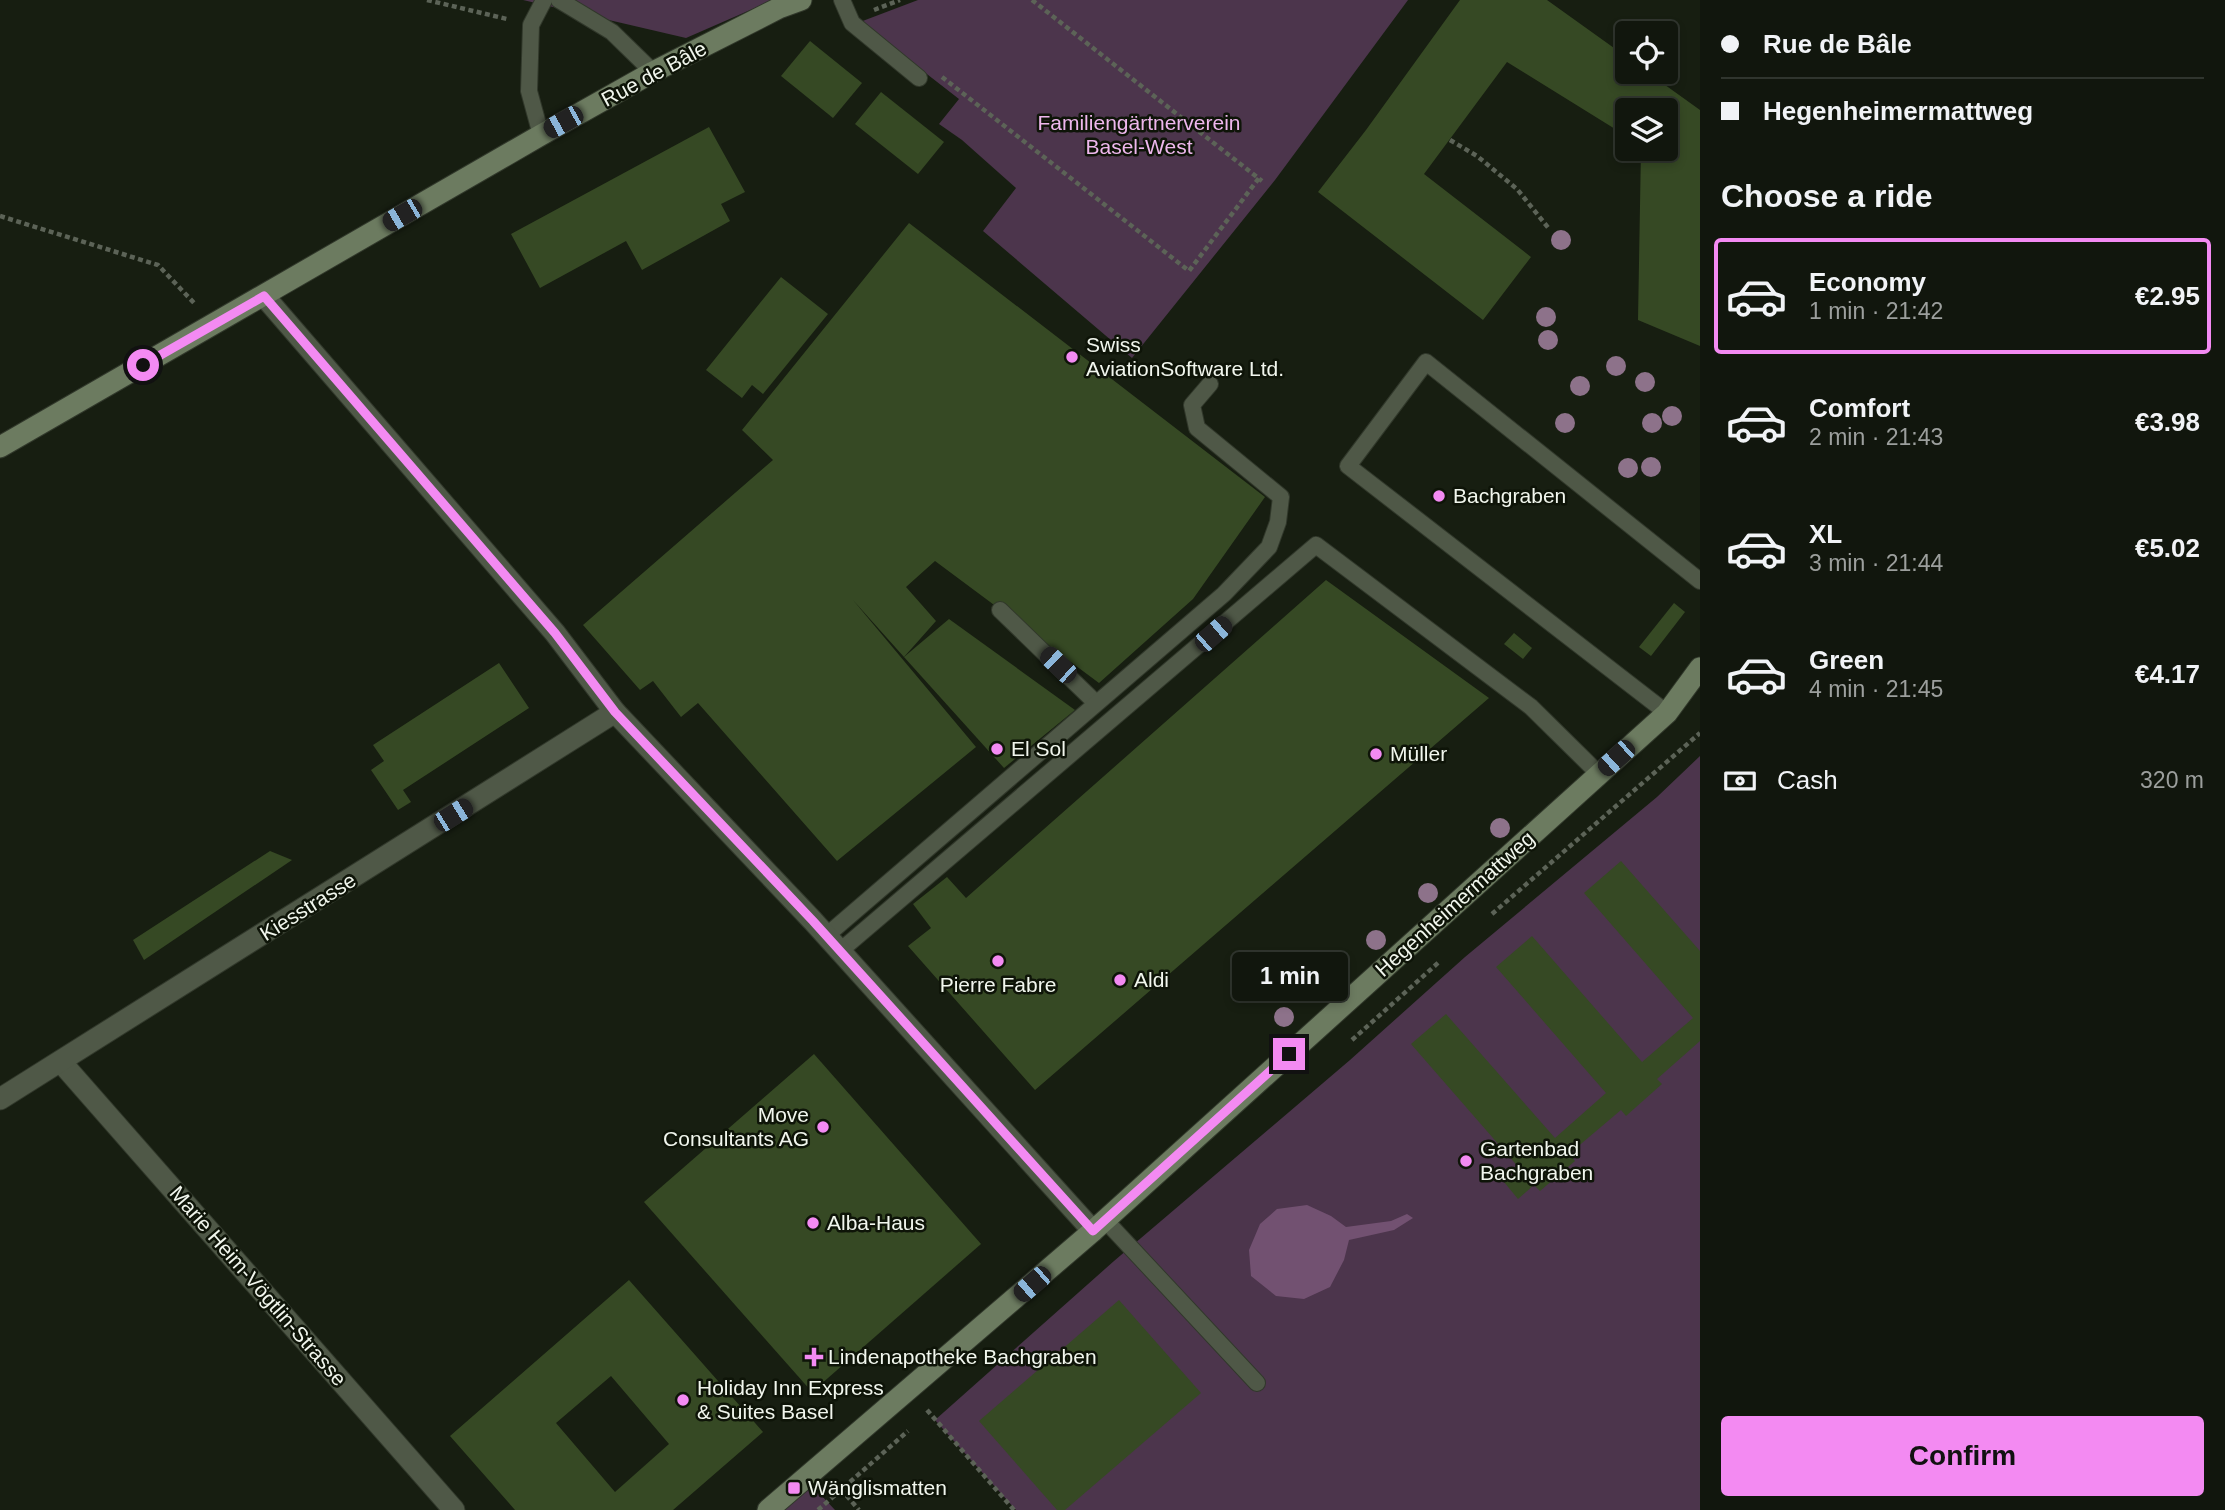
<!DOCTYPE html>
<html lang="en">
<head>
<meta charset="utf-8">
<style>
	body { margin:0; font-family:Arial,sans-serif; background:#1a1f16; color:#f1f3f6; height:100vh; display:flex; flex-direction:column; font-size:26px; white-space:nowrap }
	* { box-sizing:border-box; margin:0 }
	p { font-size:23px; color:#9c9f9d }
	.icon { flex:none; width:38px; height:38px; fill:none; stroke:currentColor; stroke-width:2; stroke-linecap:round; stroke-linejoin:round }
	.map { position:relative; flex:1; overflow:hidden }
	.side { display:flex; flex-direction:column; background:#11160d; width:525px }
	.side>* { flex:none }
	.top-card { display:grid; align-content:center; height:154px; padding:0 21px; background:#11160d }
	.controls { position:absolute; left:1615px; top:21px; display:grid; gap:14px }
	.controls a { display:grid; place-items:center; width:63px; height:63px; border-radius:7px; background:#11160d; box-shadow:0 4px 10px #0003,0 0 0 2px #30352e; font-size:35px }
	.end { position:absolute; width:32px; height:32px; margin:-16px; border:9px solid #f38af2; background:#111; box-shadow:0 0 0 4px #111 }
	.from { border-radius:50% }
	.bubble { position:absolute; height:49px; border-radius:7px; background:#11160d; box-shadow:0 4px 10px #0003,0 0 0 2px #30352e; font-size:23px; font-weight:800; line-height:49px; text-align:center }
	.car { position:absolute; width:21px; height:42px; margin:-21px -10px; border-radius:9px; box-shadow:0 0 5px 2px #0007; background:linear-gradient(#222 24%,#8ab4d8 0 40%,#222 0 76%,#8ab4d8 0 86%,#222 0) }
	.top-card b { display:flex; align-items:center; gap:24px; height:66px; font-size:26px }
	.top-card b+b { border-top:2px solid #30352e }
	.top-card i { width:18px; height:18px; background:#f1f3f6 }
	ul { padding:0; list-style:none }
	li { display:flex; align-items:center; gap:21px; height:116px; margin:0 14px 10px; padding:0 7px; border:4px solid transparent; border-radius:7px }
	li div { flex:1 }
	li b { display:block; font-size:26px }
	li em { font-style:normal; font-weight:800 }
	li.active { border-color:#f38af2 }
	li>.icon { width:63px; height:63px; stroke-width:1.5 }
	h2 { padding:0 21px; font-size:32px; line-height:84px }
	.pay { display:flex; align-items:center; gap:18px; height:77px; padding:0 21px; font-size:26px }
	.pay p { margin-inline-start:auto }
	.cta { display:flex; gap:14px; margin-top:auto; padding:14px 21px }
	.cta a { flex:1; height:80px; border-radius:7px; background:#f38af2; color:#111; font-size:28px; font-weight:800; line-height:80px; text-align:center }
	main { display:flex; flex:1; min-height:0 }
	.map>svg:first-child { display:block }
</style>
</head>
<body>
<main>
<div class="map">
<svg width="1700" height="1510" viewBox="0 0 1700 1510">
	<rect width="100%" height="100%" fill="#171e11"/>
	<g fill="#4c354c">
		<polygon points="523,0 773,0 686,38"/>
		<polygon points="918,0 1408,0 1275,180 1132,358 983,231 1016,188 962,140 939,124 959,99 860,22"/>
		<polygon points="1700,756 1700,1510 1016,1510 935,1420 1114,1261 1350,1060 1465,957 1657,797"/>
		<polygon points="805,1478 835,1510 768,1510"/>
	</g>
	<polygon fill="#725171" points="1307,1205 1331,1216 1346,1227 1391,1221 1407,1214 1413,1218 1394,1230 1349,1240 1344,1260 1330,1287 1304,1299 1276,1296 1251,1276 1249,1250 1260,1224 1277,1209"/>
	<g fill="#364924" fill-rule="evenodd">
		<polygon points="1460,0 1547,0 1628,58 1628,72 1647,72 1700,110 1700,346 1638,320 1641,149 1666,149 1666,110 1628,110 1628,137 1507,62 1424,174 1531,257 1483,320 1318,192 1366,130"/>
		<polygon points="810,41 862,83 833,118 781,76"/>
		<polygon points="881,92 944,142 918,174 855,124"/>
		<polygon points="709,127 745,192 721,204 730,221 642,270 626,241 540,288 511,234"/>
		<polygon points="909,223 1265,497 1193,599 1099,683 935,561 906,587 936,621 904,657 853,600 976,747 837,861 698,703 681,717 653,681 640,690 583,625 773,460 742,430"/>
		<polygon points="781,277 828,314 763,394 752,385 742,398 706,370"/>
		<polygon points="1326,580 1489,698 1035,1090 908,946 931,928 913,904 947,877 966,898"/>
		<polygon points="1674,603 1685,612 1651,656 1639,647"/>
		<polygon points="949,619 1075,710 1004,768 904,657"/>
		<polygon points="1514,633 1532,648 1523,659 1504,644"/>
		<polygon points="499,663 529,708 403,790 411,802 398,810 371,770 384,761 373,745"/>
		<polygon points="270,851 292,860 144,960 133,940"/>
		<polygon points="1621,861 1700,951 1700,1041 1657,1079 1662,1084 1626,1116 1621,1110 1569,1154 1575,1161 1540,1191 1534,1185 1518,1199 1504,1182 1520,1169 1411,1044 1446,1014 1555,1138 1606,1093 1496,967 1532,936 1642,1062 1693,1018 1584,893"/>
		<polygon points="814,1054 981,1244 812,1392 644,1202"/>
		<path d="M 629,1280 L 763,1432 L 673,1510 L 515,1510 L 450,1436 ZM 611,1376 L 669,1444 L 615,1492 L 556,1423 Z"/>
		<polygon points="1119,1300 1201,1393 1065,1510 1057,1510 979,1421"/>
	</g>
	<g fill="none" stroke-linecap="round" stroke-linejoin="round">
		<g stroke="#31382b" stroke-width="18">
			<g id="lane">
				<polyline points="559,0 612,32 653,72"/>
				<polyline points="842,0 852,23 919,78"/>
				<polyline points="541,135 529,91 531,25 544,0"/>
				<polyline points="1000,610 1096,703"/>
				<polyline points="1667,713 1348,466 1426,362 1700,581"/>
				<polyline points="826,936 1224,594 1269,547 1278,522 1281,497 1197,428 1192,405 1210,384"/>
				<polyline points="840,951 1316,545 1531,707 1599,774"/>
				<polyline points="1105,1220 1257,1383"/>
			</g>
		</g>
		<g stroke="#31382b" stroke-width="23">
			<g id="street">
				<polyline points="264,296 555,633 615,712 813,921 1093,1231"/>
				<polyline points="61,1062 454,1510"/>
				<polyline points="0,1099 615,712"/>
			</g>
		</g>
		<g stroke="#31382b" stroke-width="23">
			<g id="secondary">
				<polyline points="0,447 541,135 653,72 779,8 801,0"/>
				<polyline points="768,1510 1093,1231 1667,713 1700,668"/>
			</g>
		</g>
		<g stroke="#5c6357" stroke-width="4.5" stroke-dasharray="5 3.5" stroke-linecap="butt">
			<polyline points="427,0 507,19"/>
			<polyline points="1032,0 1262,181"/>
			<polyline points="874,10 900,0"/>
			<polyline points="942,77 1189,271 1259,178"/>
			<polyline points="1450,140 1477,156 1517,189 1550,230"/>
			<polyline points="0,216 158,265 195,304"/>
			<polyline points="1492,914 1700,733"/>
			<polyline points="1352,1040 1439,962"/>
			<polyline points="927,1410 1014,1510"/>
			<polyline points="841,1489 859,1510"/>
			<polyline points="818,1510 908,1431"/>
		</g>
		<use href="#lane" stroke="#4f5847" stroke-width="16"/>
		<use href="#street" stroke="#4f5847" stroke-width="21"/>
		<use href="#secondary" stroke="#6c7b60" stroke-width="21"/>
	</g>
	<g fill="#8d728a">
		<circle cx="1561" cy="240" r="10"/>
		<circle cx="1546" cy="317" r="10"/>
		<circle cx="1548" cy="340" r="10"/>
		<circle cx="1616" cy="366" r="10"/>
		<circle cx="1645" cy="382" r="10"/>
		<circle cx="1580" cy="386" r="10"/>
		<circle cx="1672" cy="416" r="10"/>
		<circle cx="1565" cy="423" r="10"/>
		<circle cx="1652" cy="423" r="10"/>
		<circle cx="1651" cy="467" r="10"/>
		<circle cx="1628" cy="468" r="10"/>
		<circle cx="1500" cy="828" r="10"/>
		<circle cx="1428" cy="893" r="10"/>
		<circle cx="1376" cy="940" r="10"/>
		<circle cx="1336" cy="974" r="10"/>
		<circle cx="1284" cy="1017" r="10"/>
	</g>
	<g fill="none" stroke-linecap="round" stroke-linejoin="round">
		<polyline stroke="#f38af2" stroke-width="9" points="143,365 264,296 555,633 615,712 813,921 1093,1231 1289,1054"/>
	</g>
	<g fill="#f38af2" stroke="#0e1408" stroke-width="2.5">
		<circle cx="1072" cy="357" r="7"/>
		<circle cx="1439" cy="496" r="7"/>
		<circle cx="997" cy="749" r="7"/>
		<circle cx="1376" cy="754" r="7"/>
		<circle cx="998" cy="961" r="7"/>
		<circle cx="1120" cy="980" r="7"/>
		<circle cx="823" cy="1127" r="7"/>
		<circle cx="1466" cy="1161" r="7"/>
		<circle cx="813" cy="1223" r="7"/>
		<path d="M810.5 1346.5h7v7h7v7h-7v7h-7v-7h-7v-7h7z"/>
		<circle cx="683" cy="1400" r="7"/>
		<rect x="787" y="1481" width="14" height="14" rx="3.5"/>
	</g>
	<g text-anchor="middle" stroke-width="5" stroke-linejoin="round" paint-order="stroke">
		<g font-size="21" fill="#f1f6ed" stroke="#0e1408">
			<text transform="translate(654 74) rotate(-28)" y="7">Rue de Bâle</text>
			<text transform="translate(1455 904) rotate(-42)" y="7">Hegenheimermattweg</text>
			<text transform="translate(308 907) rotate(-32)" y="7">Kiesstrasse</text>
			<text transform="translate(258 1286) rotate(49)" y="7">Marie Heim-Vögtlin-Strasse</text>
		</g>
		<g font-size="21" fill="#eeb7ed" stroke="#0e1408">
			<text x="1139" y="130">Familiengärtnerverein<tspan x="1139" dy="24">Basel-West</tspan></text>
		</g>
		<g font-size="21" fill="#f1f6ed" stroke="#0e1408" text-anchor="start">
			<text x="1086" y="352">Swiss<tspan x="1086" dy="24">AviationSoftware Ltd.</tspan></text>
			<text x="1453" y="503">Bachgraben</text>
			<text x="1011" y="756">El Sol</text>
			<text x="1390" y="761">Müller</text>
			<text x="1134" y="987">Aldi</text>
			<text x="998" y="992" text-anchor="middle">Pierre Fabre</text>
			<text x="809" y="1122" text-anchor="end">Move<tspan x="809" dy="24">Consultants AG</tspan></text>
			<text x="1480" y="1156">Gartenbad<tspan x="1480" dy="24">Bachgraben</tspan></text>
			<text x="827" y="1230">Alba-Haus</text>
			<text x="828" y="1364">Lindenapotheke Bachgraben</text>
			<text x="697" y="1395">Holiday Inn Express<tspan x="697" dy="24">&amp; Suites Basel</tspan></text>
			<text x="808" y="1495">Wänglismatten</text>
		</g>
	</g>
</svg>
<div class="controls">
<a><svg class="icon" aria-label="locate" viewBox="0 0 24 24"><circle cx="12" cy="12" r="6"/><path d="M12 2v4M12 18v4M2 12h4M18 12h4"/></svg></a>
<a><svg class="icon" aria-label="layers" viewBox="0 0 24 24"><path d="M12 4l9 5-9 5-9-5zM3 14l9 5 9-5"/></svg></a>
</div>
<i class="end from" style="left:143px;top:365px"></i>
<i class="end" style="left:1289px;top:1054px"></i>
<div class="bubble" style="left:1232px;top:952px;width:116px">1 min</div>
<i class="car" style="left:563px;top:122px;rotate:241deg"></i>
<i class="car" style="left:402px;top:215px;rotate:240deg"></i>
<i class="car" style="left:1213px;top:634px;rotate:49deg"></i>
<i class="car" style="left:1058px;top:665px;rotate:314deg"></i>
<i class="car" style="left:1616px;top:758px;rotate:228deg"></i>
<i class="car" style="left:453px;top:815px;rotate:58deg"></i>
<i class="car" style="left:1032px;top:1284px;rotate:229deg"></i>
</div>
<section class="side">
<div class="top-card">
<b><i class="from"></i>Rue de Bâle</b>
<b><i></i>Hegenheimermattweg</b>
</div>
<h2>Choose a ride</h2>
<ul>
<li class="active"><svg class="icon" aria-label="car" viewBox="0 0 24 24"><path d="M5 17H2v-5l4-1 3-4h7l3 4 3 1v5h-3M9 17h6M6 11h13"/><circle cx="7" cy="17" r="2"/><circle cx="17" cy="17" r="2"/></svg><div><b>Economy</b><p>1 min · 21:42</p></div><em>€2.95</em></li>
<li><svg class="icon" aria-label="car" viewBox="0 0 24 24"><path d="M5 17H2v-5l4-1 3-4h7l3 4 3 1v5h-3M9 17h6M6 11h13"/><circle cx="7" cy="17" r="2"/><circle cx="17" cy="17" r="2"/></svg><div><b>Comfort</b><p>2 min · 21:43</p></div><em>€3.98</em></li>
<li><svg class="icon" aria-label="car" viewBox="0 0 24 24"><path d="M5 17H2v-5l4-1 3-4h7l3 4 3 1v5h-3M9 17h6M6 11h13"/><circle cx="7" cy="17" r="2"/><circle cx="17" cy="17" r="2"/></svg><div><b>XL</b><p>3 min · 21:44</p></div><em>€5.02</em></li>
<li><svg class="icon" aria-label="car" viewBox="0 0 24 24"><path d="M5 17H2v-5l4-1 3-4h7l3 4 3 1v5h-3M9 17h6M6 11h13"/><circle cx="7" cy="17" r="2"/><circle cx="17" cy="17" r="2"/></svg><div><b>Green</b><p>4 min · 21:45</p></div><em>€4.17</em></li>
</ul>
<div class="pay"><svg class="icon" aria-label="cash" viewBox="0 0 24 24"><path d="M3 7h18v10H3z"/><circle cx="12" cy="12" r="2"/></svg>Cash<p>320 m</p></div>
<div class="cta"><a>Confirm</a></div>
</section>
</main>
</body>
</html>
